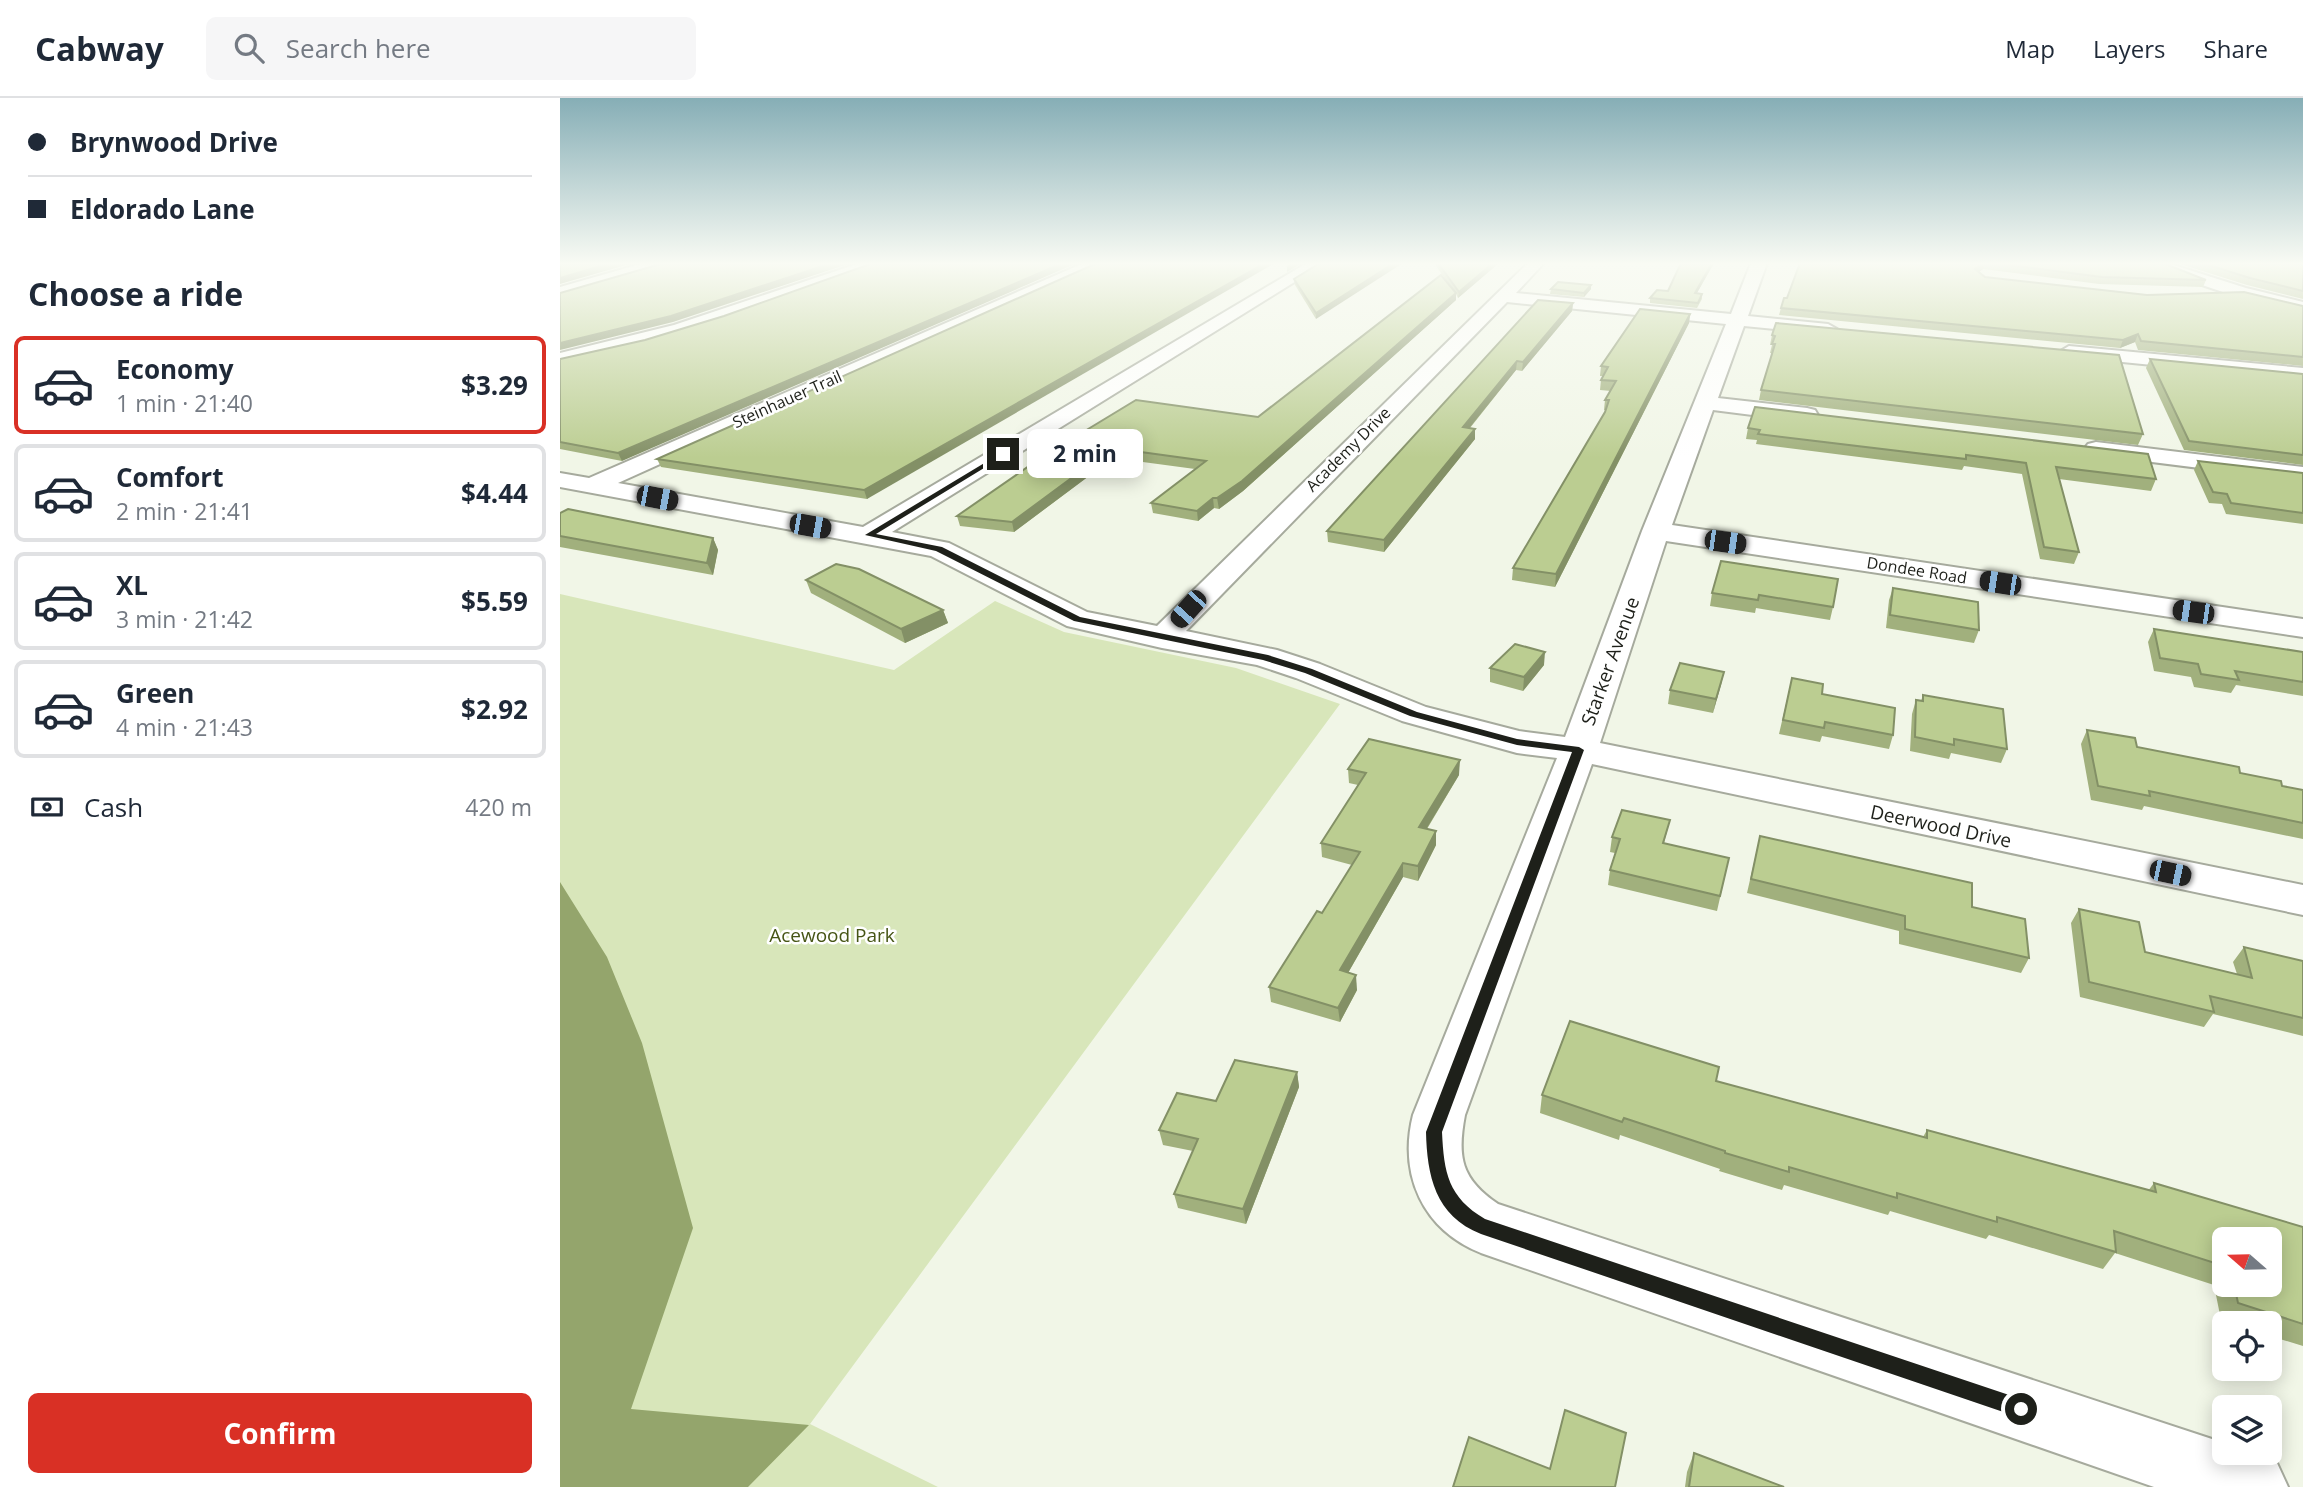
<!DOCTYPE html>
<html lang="en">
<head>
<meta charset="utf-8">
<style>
	body { margin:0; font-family:"Open Sans",sans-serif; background:#f6f6f7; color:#1f2937; height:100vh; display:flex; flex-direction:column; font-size:26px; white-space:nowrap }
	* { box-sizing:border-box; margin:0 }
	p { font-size:23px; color:#747a83 }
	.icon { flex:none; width:38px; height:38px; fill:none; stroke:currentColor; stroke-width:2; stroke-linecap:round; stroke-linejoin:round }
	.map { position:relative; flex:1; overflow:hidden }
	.details { display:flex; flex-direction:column; background:#fff; width:560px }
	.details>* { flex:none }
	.guide { display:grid; align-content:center; height:154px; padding:0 28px; background:#fff }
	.needle { width:46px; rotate:290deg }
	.tools { position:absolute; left:1652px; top:1129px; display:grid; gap:14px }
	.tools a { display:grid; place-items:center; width:70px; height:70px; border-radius:10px; background:#fff; box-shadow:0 4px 18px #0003; font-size:35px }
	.end { position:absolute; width:32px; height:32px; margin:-16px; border:9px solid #1e201a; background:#fff; box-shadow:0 0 0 4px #fff }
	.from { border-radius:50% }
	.bubble { position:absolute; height:49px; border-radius:10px; background:#fff; box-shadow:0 4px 18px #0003; font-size:23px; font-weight:700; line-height:49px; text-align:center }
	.car { position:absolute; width:21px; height:42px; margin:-21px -10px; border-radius:9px; box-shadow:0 0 5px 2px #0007; background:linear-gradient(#222 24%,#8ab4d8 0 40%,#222 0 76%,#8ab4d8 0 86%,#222 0) }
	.guide b { display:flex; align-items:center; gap:24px; height:66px; font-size:26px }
	.guide b+b { border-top:2px solid #e0e1e3 }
	.guide i { width:18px; height:18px; background:#1f2937 }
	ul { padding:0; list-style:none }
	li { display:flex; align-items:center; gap:21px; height:98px; margin:0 14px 10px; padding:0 14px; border:4px solid #e0e1e3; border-radius:10px }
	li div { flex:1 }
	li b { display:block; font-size:26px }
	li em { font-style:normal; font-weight:700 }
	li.current { border-color:#d93025 }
	li>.icon { width:63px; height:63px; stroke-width:1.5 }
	h2 { padding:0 28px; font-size:32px; line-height:84px }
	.pay { display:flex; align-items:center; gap:18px; height:77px; padding:0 28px; font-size:26px }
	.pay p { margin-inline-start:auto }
	.action { display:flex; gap:14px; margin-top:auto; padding:14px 28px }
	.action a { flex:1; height:80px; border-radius:10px; background:#d93025; color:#fff; font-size:28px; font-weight:700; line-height:80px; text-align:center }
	header { display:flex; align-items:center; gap:42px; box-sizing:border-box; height:98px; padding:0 35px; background:#fff; border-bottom:2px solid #e0e1e3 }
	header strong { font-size:33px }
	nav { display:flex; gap:38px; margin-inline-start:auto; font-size:24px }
	.search { width:490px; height:63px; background:#f6f6f7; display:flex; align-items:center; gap:18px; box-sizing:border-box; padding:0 24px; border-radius:10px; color:#747a83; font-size:26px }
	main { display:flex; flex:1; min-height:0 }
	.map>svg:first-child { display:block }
</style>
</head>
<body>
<header>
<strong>Cabway</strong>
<div class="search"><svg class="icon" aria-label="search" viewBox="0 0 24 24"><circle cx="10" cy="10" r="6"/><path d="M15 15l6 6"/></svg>Search here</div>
<nav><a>Map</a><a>Layers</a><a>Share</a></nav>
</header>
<main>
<section class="details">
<div class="guide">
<b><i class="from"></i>Brynwood Drive</b>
<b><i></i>Eldorado Lane</b>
</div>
<h2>Choose a ride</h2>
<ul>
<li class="current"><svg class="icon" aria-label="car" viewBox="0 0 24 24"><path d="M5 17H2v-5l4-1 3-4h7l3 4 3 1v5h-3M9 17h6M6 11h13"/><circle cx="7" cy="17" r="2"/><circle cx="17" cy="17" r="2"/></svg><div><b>Economy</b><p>1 min · 21:40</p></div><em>$3.29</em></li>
<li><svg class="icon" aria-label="car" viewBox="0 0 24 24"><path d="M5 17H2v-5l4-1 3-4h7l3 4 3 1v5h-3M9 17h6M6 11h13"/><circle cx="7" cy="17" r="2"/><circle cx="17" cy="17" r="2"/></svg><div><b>Comfort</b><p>2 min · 21:41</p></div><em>$4.44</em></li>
<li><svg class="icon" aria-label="car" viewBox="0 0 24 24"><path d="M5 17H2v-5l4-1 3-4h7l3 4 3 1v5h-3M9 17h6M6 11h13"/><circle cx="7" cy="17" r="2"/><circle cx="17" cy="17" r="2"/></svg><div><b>XL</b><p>3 min · 21:42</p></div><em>$5.59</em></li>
<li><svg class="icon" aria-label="car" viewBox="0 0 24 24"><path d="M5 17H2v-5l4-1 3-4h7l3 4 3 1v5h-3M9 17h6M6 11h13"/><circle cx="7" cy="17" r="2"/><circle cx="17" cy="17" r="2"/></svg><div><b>Green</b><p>4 min · 21:43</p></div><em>$2.92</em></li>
</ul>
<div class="pay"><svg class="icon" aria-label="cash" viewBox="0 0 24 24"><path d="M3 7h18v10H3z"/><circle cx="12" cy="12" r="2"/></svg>Cash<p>420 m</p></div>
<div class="action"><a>Confirm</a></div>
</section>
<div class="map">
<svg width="1743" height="1389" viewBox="0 0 1743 1389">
	<rect width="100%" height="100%" fill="#f1f6e7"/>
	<polygon fill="#d8e6ba" points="0,496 334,572 435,503 504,534 676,570 780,606 250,1326 378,1389 0,1389"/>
	<polygon fill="#94a56c" points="0,784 47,859 82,945 133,1130 71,1311 249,1327 188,1389 0,1389"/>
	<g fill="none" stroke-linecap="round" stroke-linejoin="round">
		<g stroke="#a6aa9d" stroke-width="4">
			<g id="minor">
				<polygon points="84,165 109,165 107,168 0,199 0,189"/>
				<polygon points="300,165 323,165 166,222 87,246 0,267 0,255 114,227"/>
				<path d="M 524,165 L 545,165 L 58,385 L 303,429 L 747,165 L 765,165 L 332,434 L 389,445 L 527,514 L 597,528 L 968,165 L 984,165 L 956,195 L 1171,216 L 1191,165 L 1207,165 L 1188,218 L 1268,226 L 1277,231 L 1268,236 L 1184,228 L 1158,300 L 1247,310 L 1255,312 L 1258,317 L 1255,322 L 1247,324 L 1153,312 L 1112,427 L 1743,521 L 1743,539 L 1106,443 L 1040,645 L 1743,787 L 1743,817 L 1032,666 L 905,1017 C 897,1059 901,1081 938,1106 L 1664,1345 L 1664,1354 L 1693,1354 L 1717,1365 L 1728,1389 L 1594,1389 L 921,1155 C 863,1132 838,1077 853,1017 L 997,660 L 957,655 L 842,623 L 736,580 L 697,567 L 602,550 L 507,528 L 371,458 L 0,389 L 0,375 L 29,380 ZM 947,204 L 1166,226 L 1082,433 L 1005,639 L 959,633 L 866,609 L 760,566 L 717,552 L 626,533 Z"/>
				<polygon points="1583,165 1607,165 1686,190 1743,204 1743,214 1675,198 1585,168"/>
				<polygon points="1509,248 1743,270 1743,282 1502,258 1499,254"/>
				<polygon points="1536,344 1743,369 1743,383 1528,356 1524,351 1528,346"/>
			</g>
		</g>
		<use href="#minor" fill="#fff" fill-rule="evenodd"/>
	</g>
	<g fill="#a1b07d" fill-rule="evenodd">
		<polygon points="537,165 307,401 101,369 97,361"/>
		<polygon points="760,165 756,221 735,187 734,181"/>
		<polygon points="874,165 939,165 898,200 896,196 896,202 683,393 659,411 654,410 638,423 593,415 591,405 635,371 553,360 454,434 400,428 397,418 482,359 698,319 888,185"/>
		<polygon points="1121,165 1154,165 1137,195 1142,196 1142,201 1137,210 1090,205 1090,200 1108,193"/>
		<polygon points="1240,165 1603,165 1646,182 1643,189 1539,186 1423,171 1419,174 1425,179 1587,197 1743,208 1743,268 1578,252 1575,244 1560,250 1219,217 1221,210 1227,200"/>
		<polygon points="1617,165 1743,165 1743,201 1687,187"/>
		<polygon points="1031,187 1031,191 1024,199 990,196 991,191"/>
		<polygon points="1013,205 1012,213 962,273 956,272 910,330 915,331 915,341 824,454 768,444 767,433"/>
		<polygon points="1130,216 1129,225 995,489 952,482 953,470 1046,312 1044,312 1045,302 1051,293 1040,292 1041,282 1043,278 1040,278 1041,268"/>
		<polygon points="1212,237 1583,336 1578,347 1199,302 1201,292 1212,255 1210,255 1212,247 1210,247"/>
		<polygon points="85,242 62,363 0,351 0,261"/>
		<polygon points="1590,261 1743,276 1743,367 1624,352 1586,270"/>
		<polygon points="1188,330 1596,381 1591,393 1499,381 1519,454 1514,466 1480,461 1462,376 1404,368 1402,372 1196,346 1197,342 1186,341"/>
		<polygon points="1638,363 1743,375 1743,426 1666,416 1662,406 1649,405 1634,372"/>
		<polygon points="0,415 153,440 158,452 153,477 0,449"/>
		<polygon points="1278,481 1273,509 1270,522 1196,510 1195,515 1150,508 1152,495"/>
		<polygon points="246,482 383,512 388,525 345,545 251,495"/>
		<polygon points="1333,490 1419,532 1414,545 1326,530 1329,502"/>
		<polygon points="1594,531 1743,554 1743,598 1676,587 1671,595 1634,589 1631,579 1594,573 1588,544"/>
		<polygon points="984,567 963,593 930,584 930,570"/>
		<polygon points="1164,574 1153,615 1108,606 1110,592"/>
		<polygon points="1232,580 1333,637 1329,651 1262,638 1260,644 1219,636"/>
		<polygon points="1363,597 1447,651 1441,665 1391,655 1389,661 1350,653 1352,616 1356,602 1361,603"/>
		<polygon points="1527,632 1577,649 1680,675 1722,688 1743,692 1743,741 1584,708 1582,712 1531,702 1521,646"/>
		<polygon points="788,671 899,677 867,731 876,733 876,747 858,783 843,779 788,875 797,892 780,924 711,904 709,889 762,815 792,767 762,759 761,745 798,687 789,685"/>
		<polygon points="1110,722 1104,745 1169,760 1157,813 1048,787 1050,772 1055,755 1050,754 1052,739"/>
		<polygon points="1200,738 1412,809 1469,860 1461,875 1339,846 1339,833 1187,795"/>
		<polygon points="1519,811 1585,854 1677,876 1673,864 1684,849 1743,863 1743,938 1653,916 1644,929 1520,899 1511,825"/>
		<polygon points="737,974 739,989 686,1126 618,1110 614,1096 633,1053 603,1047 599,1032 656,1003"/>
		<path d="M 1156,983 L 1363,1039 L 1367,1032 L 1588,1093 L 1594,1085 L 1743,1129 L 1743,1248 L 1710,1238 L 1710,1225 L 1671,1225 L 1661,1222 L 1654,1187 L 1555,1155 L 1543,1171 L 1429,1137 L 1426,1141 L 1330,1113 L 1328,1117 L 1224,1087 L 1222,1092 L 1159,1073 L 1160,1071 L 1060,1037 L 1059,1042 L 980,1015 L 982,997 ZM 1664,1141 L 1710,1186 L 1664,1186 Z"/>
		<polygon points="1134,1355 1224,1389 1125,1389 1127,1374"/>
	</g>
	<g fill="#839066">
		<polygon points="51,165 73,165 0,186 0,180"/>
		<polygon points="272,165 291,165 113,224 0,252 0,245"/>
		<polygon points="503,165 517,165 62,363 58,355"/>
		<polygon points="705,165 715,165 307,401 304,392"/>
		<polygon points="732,165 742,165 727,174 727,168"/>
		<polygon points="834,165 843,165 756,221 756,215"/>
		<polygon points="933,165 939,165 898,200 899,194"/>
		<polygon points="1152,165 1154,165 1134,200 1135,195"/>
		<polygon points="1424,165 1425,165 1423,171 1413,178 1415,171"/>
		<polygon points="1031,187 1031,191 1024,199 1024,195"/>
		<polygon points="896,195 896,202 683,393 659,411 657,400"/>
		<polygon points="1013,205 1012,213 962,273 963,264"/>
		<polygon points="1130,216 1129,225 995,489 996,476"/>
		<polygon points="1578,236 1575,244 1560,250 1563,242"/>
		<polygon points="957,263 956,272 902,339 903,329"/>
		<polygon points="915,331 915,341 824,454 824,442"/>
		<polygon points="552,350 553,360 454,434 452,424"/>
		<polygon points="653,400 654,410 638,423 637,413"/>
		<polygon points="153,440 158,452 153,477 147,465"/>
		<polygon points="383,512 388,525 345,545 341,531"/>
		<polygon points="985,554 984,567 963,593 964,579"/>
		<polygon points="1164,574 1161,587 1153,615 1156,601"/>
		<polygon points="900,662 899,677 859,743 859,729"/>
		<polygon points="876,733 876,747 858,783 858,768"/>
		<polygon points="843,765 843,779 781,887 780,872"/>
		<polygon points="796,877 797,892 780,924 778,910"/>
		<polygon points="737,974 739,989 686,1126 683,1111"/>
	</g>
	<g fill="#bbcd91" stroke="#839066" stroke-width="2">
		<polygon points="0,165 51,165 0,180"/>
		<polygon points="104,165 272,165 111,218 0,245 0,195"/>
		<polygon points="313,165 503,165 58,355 0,344 0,261 85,242 164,218"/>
		<polygon points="537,165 705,165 304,392 97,361"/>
		<polygon points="760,165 834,165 756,215 734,181"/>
		<polygon points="878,165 933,165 899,194"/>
		<polygon points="1121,165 1152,165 1135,195 1142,196 1138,205 1090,200 1097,192 1108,193"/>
		<polygon points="1240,165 1424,165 1415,171 1425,179 1587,197 1684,194 1743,208 1743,259 1581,243 1578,236 1563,242 1221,210 1224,200 1227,200"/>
		<polygon points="1433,165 1603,165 1646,182 1542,179"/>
		<polygon points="1642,165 1743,165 1743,193 1690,180"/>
		<polygon points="881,177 896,195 682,383 657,400 653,400 637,413 591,405 646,363 552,350 452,424 397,418 482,359 576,302 698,319"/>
		<polygon points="998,184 1031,187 1024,195 991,191"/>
		<polygon points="978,202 1013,205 963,264 957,263 903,329 915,331 824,442 767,433"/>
		<polygon points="1080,211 1130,216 996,476 953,470 1045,314 1049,302 1045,302 1056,283 1041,282 1048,269 1041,268"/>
		<polygon points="1216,225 1559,257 1583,336 1201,292 1215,246 1212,246 1215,238 1212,237"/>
		<polygon points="1590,261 1743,276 1743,357 1629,343"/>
		<polygon points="1195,309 1588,356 1596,381 1496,369 1519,454 1484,449 1466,365 1406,357 1406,361 1198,336 1200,332 1188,330"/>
		<polygon points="1638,363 1743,375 1743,415 1671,405 1667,396 1653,394"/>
		<polygon points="8,411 153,440 147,465 0,438 0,415"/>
		<polygon points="1161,463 1278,481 1273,509 1199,497 1198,502 1152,495"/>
		<polygon points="276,466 299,471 383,512 341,531 246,482"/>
		<polygon points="1333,490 1418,504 1419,532 1330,517"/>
		<polygon points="1594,531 1743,554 1743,584 1675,573 1679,582 1641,576 1638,566 1600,560"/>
		<polygon points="955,546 985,554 964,579 930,570"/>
		<polygon points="1120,565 1164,574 1156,601 1110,592"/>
		<polygon points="1232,580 1263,586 1262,596 1335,610 1333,637 1265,624 1264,630 1223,622"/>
		<polygon points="1363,597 1443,611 1447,651 1394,641 1394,647 1355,639 1356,602 1363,603"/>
		<polygon points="1527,632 1575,640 1577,649 1679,669 1680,675 1721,683 1722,688 1743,692 1743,725 1589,693 1590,698 1538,688"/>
		<polygon points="809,641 900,662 859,729 876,733 858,768 843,765 780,872 796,877 778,910 709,889 757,813 762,815 800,754 761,745 806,675 788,671"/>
		<polygon points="1062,712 1110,722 1103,745 1169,760 1160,798 1050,772 1060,741 1052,739"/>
		<polygon points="1200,738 1412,785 1412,809 1465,821 1469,860 1345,831 1345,818 1191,781"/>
		<polygon points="1519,811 1579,824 1585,854 1692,880 1684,849 1743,863 1743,920 1650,898 1654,914 1529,884"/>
		<polygon points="1010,923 1159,969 1156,983 1367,1040 1367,1032 1596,1094 1594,1085 1743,1129 1743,1226 1678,1205 1674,1186 1710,1186 1710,1141 1664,1141 1664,1168 1554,1133 1556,1154 1437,1119 1437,1124 1337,1095 1337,1100 1229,1069 1229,1074 1165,1055 1165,1053 1064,1020 1062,1024 982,997"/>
		<polygon points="675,962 737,974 683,1111 614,1096 638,1041 599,1032 617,995 656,1003"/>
		<polygon points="1005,1312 1066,1335 1055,1389 893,1389 909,1339 990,1371"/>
		<polygon points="1134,1355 1224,1389 1129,1389"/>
	</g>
	<linearGradient id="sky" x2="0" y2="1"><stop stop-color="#86aeb6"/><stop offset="0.46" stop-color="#f9fbf4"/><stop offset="1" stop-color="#f9fbf4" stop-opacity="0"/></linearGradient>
	<rect width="1743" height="360" fill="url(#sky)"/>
	<path fill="#1e201a" d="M 441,355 L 447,356 L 316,436 L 382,449 L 520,519 L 708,557 L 752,571 L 857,614 L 957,641 L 1019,649 L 1024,652 L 882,1034 C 884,1075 888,1099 925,1121 L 1461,1301 L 1468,1304 L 1471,1311 L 1468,1317 L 1461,1320 L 921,1136 C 875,1118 867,1077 866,1034 L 1012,654 L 957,647 L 850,618 L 745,575 L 703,562 L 514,523 L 376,453 L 305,437 Z"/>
	<g text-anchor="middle" stroke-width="5" stroke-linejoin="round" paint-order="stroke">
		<g font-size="16" fill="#1e201a" stroke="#fff">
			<text transform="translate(227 301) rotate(-24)" y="6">Steinhauer Trail</text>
			<text transform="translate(788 351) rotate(-45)" y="6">Academy Drive</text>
			<text transform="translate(1357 472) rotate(9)" y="6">Dondee Road</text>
		</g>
		<g font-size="19" fill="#1e201a" stroke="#fff">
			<text transform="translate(1050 563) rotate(-70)" y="7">Starker Avenue</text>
			<text transform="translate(1381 728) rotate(12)" y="7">Deerwood Drive</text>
		</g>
		<g font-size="19" fill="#465515" stroke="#fff">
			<text x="272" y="844">Acewood Park</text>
		</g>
	</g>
</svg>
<div class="tools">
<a><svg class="needle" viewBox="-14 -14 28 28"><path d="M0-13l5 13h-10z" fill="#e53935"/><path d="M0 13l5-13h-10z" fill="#747a83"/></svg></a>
<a><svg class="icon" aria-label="locate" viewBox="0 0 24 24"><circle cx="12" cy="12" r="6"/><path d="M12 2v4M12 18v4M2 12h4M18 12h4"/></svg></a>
<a><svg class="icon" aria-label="layers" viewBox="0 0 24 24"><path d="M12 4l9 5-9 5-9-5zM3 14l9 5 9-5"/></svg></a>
</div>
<i class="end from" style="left:1461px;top:1311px"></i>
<i class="end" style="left:443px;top:356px"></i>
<div class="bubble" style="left:467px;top:331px;width:116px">2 min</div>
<i class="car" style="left:97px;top:400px;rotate:101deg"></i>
<i class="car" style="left:250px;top:428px;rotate:100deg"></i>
<i class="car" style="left:1165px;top:444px;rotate:98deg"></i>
<i class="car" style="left:1440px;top:485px;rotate:279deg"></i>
<i class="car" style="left:628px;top:511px;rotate:222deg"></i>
<i class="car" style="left:1633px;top:514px;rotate:278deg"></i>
<i class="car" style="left:1610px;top:775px;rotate:102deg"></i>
</div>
</main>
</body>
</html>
